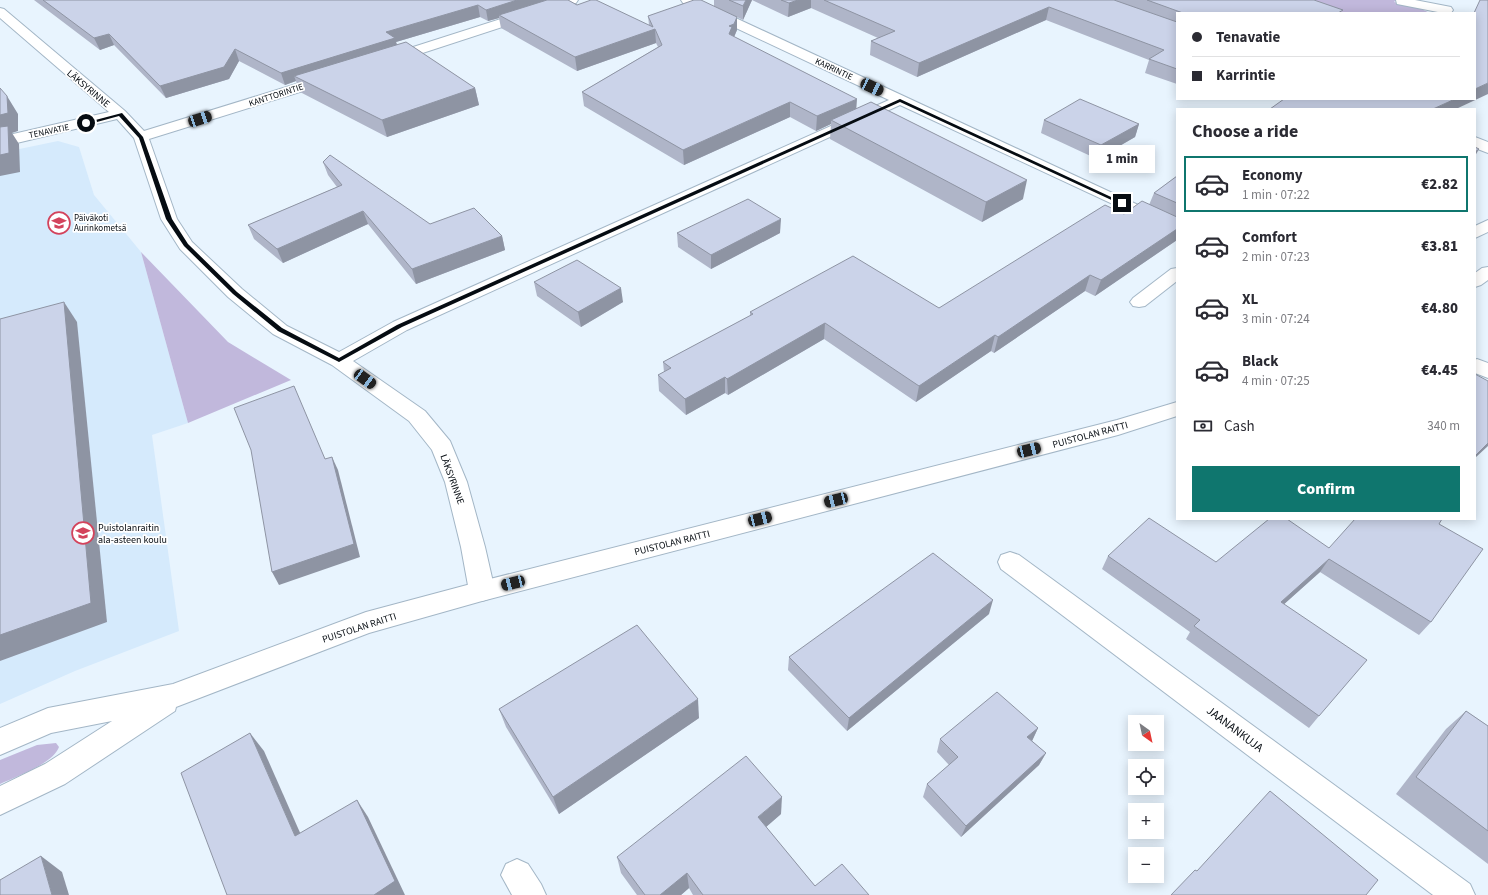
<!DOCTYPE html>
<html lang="en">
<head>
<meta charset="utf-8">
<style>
	body { margin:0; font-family:"Source Sans 3",sans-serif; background:#f2f2f3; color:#2b2b33; height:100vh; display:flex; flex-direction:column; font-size:15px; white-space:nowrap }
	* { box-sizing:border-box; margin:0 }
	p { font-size:13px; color:#7c7c81 }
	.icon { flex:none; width:22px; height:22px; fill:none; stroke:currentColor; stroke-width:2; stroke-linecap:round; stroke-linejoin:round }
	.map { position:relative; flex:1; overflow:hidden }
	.sheet { position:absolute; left:1176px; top:108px; width:300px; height:412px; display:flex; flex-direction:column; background:#fff; border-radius:0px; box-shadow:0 2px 10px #0003 }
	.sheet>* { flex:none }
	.hud { position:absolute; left:1176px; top:12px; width:300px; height:88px; border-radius:0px; box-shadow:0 2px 10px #0003; display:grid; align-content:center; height:88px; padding:0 16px; background:#fff }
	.needle { width:26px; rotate:147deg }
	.fabs { position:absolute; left:1128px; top:715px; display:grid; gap:8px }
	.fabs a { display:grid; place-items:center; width:36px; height:36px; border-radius:0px; background:#fff; box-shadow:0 2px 10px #0003; font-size:20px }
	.end { position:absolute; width:18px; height:18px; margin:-9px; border:5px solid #060c12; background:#fff; box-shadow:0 0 0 2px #fff }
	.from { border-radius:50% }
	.bubble { position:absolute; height:28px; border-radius:0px; background:#fff; box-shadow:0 2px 10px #0003; font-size:13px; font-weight:800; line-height:28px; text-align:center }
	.car { position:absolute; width:12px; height:24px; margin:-12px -6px; border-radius:5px; box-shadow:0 0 3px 1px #0007; background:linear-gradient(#222 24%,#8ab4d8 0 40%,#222 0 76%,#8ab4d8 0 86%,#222 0) }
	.hud b { display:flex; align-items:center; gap:14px; height:38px; font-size:15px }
	.hud b+b { border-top:1px solid #e1e1e2 }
	.hud i { width:10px; height:10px; background:#2b2b33 }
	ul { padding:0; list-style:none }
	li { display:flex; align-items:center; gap:12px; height:56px; margin:0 8px 6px; padding:0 8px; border:2px solid transparent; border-radius:0px }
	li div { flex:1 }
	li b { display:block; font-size:15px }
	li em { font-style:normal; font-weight:800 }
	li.selected { border-color:#0f766e }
	li>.icon { width:36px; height:36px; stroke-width:1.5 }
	h2 { padding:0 16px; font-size:18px; line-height:48px }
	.pay { display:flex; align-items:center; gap:10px; height:44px; padding:0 16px; font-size:15px }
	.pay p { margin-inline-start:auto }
	.cta { display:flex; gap:8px; margin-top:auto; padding:8px 16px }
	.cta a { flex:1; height:46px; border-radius:0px; background:#0f766e; color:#fff; font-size:16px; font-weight:800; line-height:46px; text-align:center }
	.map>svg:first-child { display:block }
</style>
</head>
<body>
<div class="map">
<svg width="1488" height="895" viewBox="0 0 1488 895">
	<rect width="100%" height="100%" fill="#e8f4fe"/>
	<polygon fill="#d5eafc" points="58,141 79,147 94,195 141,252 188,423 152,435 179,631 75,671 0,704 0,153"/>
	<g fill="#c1b8dc">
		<polygon points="1302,0 1396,0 1394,2 1419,8 1430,13 1332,13"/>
		<polygon points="141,252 228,342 291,380 188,423"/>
		<path d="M 56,743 L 59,747 C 53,764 15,777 0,784 L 0,760 L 37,745 Z"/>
	</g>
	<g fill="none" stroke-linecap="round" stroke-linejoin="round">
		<g stroke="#a3b6c6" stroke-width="2">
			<polygon id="service" points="1177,268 1177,281 1145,306 1139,307 1133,306 1130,302 1133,298 1171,269"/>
		</g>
		<g stroke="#a3b6c6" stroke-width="2">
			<g id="minor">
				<polygon points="560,0 578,0 576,3 395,62 385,62 383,59 385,56"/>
				<polygon points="681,0 697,0 1177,223 1177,234 900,105 407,330 353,361 425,411 450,441 467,482 485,547 495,591 491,598 482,601 473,598 469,591 461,547 445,482 432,450 409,421 332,365 273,334 228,297 180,249 161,219 134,138 117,119 0,147 0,137 109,112 0,18 0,8 4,9 125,111 144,131 322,76 327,75 332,76 334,79 332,82 149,139 177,219 192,242 242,289 287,326 339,352 393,322 889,100 683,3"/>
				<polygon points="1396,0 1415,0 1451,7 1453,10 1451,13 1443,13 1397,4"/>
				<polygon points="1475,137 1488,142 1488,153 1475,148"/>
				<polygon points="1477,359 1488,363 1488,378 1475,373 1475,360"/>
				<polygon points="1010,552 1019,555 1470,884 1475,895 1433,895 1001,569 998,562 1001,555"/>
				<polygon points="517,859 528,864 541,884 546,895 512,895 501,875 506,864"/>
			</g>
		</g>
		<g stroke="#a3b6c6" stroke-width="2">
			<g id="secondary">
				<polygon points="1488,220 1488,232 1475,238 1475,226"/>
				<polygon points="1488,267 1488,280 1481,285 1475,287 1475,273 1482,268"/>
				<polygon points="1177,402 1177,416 1118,435 482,601 369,633 176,707 175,711 65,784 0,815 0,786 45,764 112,721 51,733 0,755 0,728 48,708 173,684 366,612 482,581 1117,420"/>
			</g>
		</g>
		<use href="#service" fill="#fff" fill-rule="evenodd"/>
		<use href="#minor" fill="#fff" fill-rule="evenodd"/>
		<use href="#secondary" fill="#fff" fill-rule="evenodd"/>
	</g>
	<g fill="#afb5c8">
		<polygon points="34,0 568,0 577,5 649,25 648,16 714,6 714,0 752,0 743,20 737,17 737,30 734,37 856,109 1023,199 982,222 830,139 831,124 816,131 790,117 684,165 584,106 582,92 658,47 656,43 577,71 501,28 499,18 488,21 480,17 396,42 397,44 475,88 479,105 387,137 300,92 296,81 285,85 239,61 229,79 166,98 114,45 100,50"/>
		<polygon points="752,0 1314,0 1342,13 1177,13 1177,84 1145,73 1149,60 1046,20 917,77 870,55 871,41 878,38 811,8 788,17"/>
		<polygon points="1044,120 1139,124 1135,137 1097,159 1041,133"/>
		<polygon points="323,162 430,224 502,236 505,250 416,284 368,224 283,263 254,239 248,225 337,187 328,175"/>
		<polygon points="1177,176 1177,240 1095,296 1085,291 994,353 991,351 916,402 824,339 728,395 725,393 686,415 659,391 658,375 664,372 663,362 750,316 750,312 939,308 1124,214 1149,205 1154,193"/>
		<polygon points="677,233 780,233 711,269 678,247"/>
		<polygon points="534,282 623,302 581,327 537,296"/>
		<polygon points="1439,524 1431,622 1419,635 1320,572 1284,604 1319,716 1309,728 1186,639 1190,632 1102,569 1108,556 1216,562 1329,548"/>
		<polygon points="989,614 847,731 788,670 789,657"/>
		<polygon points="499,709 699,718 559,814 506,727"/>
		<polygon points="1466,711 1488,726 1488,864 1396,794 1446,729"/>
		<polygon points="1038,728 1032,741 1046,753 1039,765 961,837 923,797 927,784 949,765 937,752 940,739"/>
		<polygon points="781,814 766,827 815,886 869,895 693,895 689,888 681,895 637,895 621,873 617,857"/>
	</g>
	<g fill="#8e94a3">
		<polygon points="517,0 548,0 499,15 499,18 488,21 486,10"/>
		<polygon points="746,0 752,0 743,20 743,6"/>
		<polygon points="798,0 811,0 811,8 788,17 789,3"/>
		<polygon points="478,5 480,17 396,42 398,49 294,76 296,81 285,85 281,73 386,32"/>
		<polygon points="1049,7 1046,20 917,77 919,63"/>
		<polygon points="737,17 737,30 734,37 729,34 729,26"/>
		<polygon points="655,29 656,43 577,71 575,57"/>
		<polygon points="109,34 114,45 100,50 94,38"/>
		<polygon points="235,49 239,61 229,79 166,98 160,86"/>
		<polygon points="1488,83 1488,94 1456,109 1433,109 1455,99 1475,99 1475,89"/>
		<polygon points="475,88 479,105 387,137 382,120"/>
		<polygon points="7,96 18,114 18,131 12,133 19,144 20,172 0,176 0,115"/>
		<polygon points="857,99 856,113 831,120 831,124 816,131 817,116"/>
		<polygon points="790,102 790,117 684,165 683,150"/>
		<polygon points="1139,124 1135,137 1097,159 1101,145"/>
		<polygon points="1479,149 1475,156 1475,152"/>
		<polygon points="1027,180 1023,199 982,222 986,202"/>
		<polygon points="363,211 368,224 283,263 277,249"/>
		<polygon points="781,219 780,233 711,269 711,255"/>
		<polygon points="1177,229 1177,240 1095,296 1101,280"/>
		<polygon points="502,236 505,250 416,284 412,269"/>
		<polygon points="1090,275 1085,291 994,353 998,337"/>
		<polygon points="621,288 623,302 581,327 578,312"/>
		<polygon points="64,302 77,322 107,622 0,661 0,635"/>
		<polygon points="825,323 824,339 728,395 727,379"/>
		<polygon points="995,335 991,351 916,402 919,386"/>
		<polygon points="725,377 725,393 686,415 685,399"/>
		<polygon points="1488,443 1488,446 1475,458 1475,456"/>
		<polygon points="332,457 338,470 360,557 279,585 272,572"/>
		<polygon points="1329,559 1320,572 1272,615 1281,602"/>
		<polygon points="993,600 989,614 847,731 849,718"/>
		<polygon points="698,699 699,718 559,814 553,797"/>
		<polygon points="1038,728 1032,741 1027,737"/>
		<polygon points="250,733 264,751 309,853 295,836"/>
		<polygon points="1046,753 1039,765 961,837 966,826"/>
		<polygon points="782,797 781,814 758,834 758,817"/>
		<polygon points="357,800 368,817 405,895 374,895"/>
		<polygon points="41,856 62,872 69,895 52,895"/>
		<polygon points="687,873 689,888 681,895 660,895"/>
	</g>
	<g fill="#cbd3e9" stroke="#8e94a3">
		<polygon points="43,0 517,0 486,10 478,5 386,32 395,38 281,73 235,49 224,67 160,86 109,34 94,38"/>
		<polygon points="547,0 568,0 577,5 591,0 596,0 653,27 648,16 694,0 701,0 737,17 734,24 729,26 732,27 729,34 857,99 817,116 790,102 683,150 582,92 662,45 655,29 575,57 499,15"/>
		<polygon points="729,0 746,0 743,6"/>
		<polygon points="781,0 798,0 789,3"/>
		<polygon points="824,0 1114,0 1177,22 1177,69 1149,59 1164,50 1049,7 919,63 871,41 895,31"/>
		<polygon points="1147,0 1314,0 1343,10 1338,13 1339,13 1183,13"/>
		<polygon points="1480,0 1488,0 1488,83 1475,89 1475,13 1474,13"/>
		<polygon points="406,42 475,88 382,120 294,76"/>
		<polygon points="0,88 7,96 8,113 0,115"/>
		<polygon points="1080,99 1139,124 1101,145 1044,120"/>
		<polygon points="1284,99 1455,99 1433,109 1270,109"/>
		<polygon points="871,102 1027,180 986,202 831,120"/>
		<polygon points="8,126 9,153 0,155 0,127"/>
		<polygon points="1475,147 1479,149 1475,152"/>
		<polygon points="330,155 430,224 474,208 502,236 412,269 363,211 277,249 248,225 342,185 323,162"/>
		<polygon points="1177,176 1177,203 1154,193"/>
		<polygon points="748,199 781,219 711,255 677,233"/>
		<polygon points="1142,201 1177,217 1177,229 1101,280 1090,275 998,337 995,335 919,386 825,323 727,379 725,377 685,399 658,375 671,368 663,362 753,314 750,312 853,256 939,308 1105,205 1124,214"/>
		<polygon points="577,260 621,288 578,312 534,282"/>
		<polygon points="64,302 91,603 0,635 0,319"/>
		<polygon points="1475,374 1488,381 1488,443 1475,456"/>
		<polygon points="294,386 325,459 332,457 354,544 272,572 251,450 234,408"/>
		<polygon points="1149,518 1216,562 1269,519 1287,519 1329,548 1355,519 1442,519 1439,524 1483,549 1431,622 1329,559 1281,602 1367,660 1319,716 1194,626 1200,620 1108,556"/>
		<polygon points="933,553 993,600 849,718 789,657"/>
		<polygon points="637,625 698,699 553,797 499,709"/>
		<polygon points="997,692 1038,728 1027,737 1046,753 966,826 927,784 958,757 940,739"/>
		<polygon points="1466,711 1488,726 1488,831 1416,777"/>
		<polygon points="250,733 295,836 357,800 395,881 374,895 227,895 181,773"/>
		<polygon points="746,756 782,797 758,817 815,886 842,864 869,895 703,895 687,873 660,895 645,895 617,857"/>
		<polygon points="1270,791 1378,880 1366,895 1171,895 1195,870 1197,871"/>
		<polygon points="41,856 52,895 0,895 0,880"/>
	</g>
	<polygon fill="#060c12" points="900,99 1124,203 1120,204 900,102 402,327 339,362 278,331 233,294 184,246 166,219 139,138 119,116 86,125 84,123 122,113 143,137 172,219 188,244 237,292 282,328 339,358 397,325"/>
	<defs>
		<g id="school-ring" transform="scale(1.15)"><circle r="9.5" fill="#fff" stroke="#d3435c" stroke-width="1.5"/><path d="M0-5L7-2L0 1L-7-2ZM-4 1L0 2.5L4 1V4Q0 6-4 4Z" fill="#d3435c"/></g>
	</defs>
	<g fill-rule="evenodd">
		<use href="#school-ring" x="59" y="223"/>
		<use href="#school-ring" x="83" y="533"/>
	</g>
	<g text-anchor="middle" stroke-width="3.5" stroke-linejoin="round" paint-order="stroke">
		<g font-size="9" fill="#060c12" stroke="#fff">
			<text transform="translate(834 69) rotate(25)" y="3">KARRINTIE</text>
			<text transform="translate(276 95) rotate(-18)" y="3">KANTTORINTIE</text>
			<text transform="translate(49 131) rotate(-12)" y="3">TENAVATIE</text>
		</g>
		<g font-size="9" fill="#060c12" stroke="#fff" text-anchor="start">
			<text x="74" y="221">Päiväkoti<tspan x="74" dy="10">Aurinkometsä</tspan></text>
		</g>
		<g font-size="10" fill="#060c12" stroke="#fff">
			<text transform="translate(89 88) rotate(40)" y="4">LÄKSYRINNE</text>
			<text transform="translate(1090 434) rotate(-15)" y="4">PUISTOLAN RAITTI</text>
			<text transform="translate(453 479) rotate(70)" y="4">LÄKSYRINNE</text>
			<text transform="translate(672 542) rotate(-14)" y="4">PUISTOLAN RAITTI</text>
			<text transform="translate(359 627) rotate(-18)" y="4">PUISTOLAN RAITTI</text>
		</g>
		<g font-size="10" fill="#060c12" stroke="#fff" text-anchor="start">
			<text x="98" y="531">Puistolanraitin<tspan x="98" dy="12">ala-asteen koulu</tspan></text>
		</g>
		<g font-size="12" fill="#060c12" stroke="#fff">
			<text transform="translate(1235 729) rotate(37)" y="4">JAANANKUJA</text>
		</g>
	</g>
</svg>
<div class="fabs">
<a><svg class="needle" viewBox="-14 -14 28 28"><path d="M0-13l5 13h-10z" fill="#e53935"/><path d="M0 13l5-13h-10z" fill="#7c7c81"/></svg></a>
<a><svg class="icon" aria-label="locate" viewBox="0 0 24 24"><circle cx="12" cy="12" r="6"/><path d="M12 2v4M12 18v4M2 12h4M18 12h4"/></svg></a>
<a>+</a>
<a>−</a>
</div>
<i class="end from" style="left:86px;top:123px"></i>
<i class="end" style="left:1122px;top:203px"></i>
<div class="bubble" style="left:1089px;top:145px;width:66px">1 min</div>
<i class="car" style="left:872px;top:87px;rotate:115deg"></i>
<i class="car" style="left:200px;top:119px;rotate:72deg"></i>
<i class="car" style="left:365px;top:379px;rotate:126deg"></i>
<i class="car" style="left:1029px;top:450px;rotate:76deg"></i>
<i class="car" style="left:836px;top:500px;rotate:256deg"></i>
<i class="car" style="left:760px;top:519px;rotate:76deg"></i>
<i class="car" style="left:513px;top:583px;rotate:256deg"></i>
<div class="hud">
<b><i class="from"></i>Tenavatie</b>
<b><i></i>Karrintie</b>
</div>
<section class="sheet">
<h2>Choose a ride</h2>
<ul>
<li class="selected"><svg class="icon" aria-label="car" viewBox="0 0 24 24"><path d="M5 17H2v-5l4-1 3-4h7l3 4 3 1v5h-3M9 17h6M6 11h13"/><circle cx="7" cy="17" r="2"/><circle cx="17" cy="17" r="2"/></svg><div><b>Economy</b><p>1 min · 07:22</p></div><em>€2.82</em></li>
<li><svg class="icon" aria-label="car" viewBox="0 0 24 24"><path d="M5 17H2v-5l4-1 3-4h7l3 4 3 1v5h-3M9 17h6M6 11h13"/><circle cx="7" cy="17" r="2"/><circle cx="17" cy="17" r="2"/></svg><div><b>Comfort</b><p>2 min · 07:23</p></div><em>€3.81</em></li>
<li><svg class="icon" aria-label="car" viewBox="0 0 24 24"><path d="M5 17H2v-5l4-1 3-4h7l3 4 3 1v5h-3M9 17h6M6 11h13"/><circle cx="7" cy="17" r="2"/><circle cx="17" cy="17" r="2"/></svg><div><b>XL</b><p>3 min · 07:24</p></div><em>€4.80</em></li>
<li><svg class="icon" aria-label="car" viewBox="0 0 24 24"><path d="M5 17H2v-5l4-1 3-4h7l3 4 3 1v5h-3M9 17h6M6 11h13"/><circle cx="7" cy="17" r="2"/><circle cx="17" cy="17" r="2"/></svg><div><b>Black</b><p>4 min · 07:25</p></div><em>€4.45</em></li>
</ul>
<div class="pay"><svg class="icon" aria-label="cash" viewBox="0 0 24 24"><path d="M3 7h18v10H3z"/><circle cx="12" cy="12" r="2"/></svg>Cash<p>340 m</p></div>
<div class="cta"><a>Confirm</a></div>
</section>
</div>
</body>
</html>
